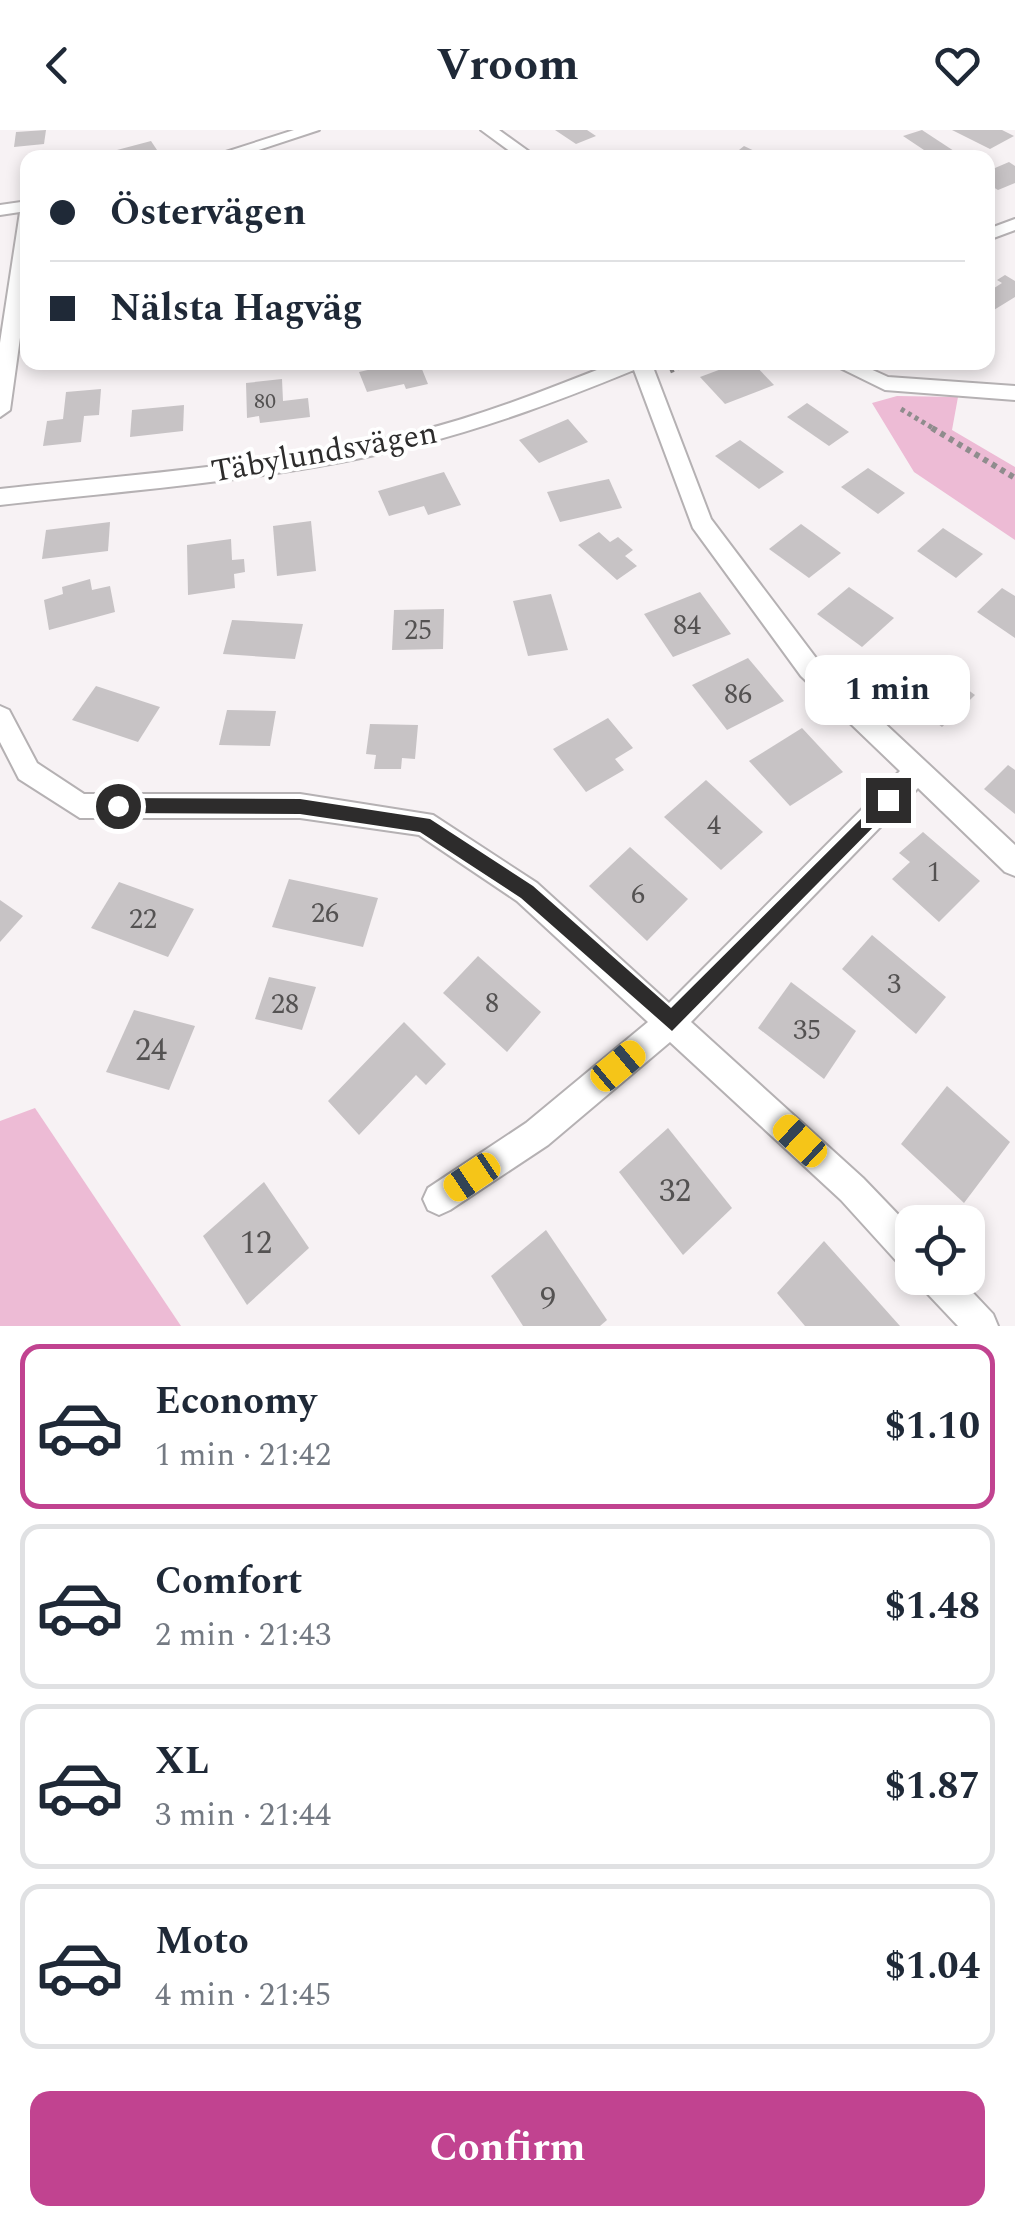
<!DOCTYPE html>
<html lang="en">
<head>
<meta charset="utf-8">
<style>
	body { margin:0; font-family:Spectral,serif; background:#f6f6f7; color:#1f2937; height:100vh; display:flex; flex-direction:column; font-size:38px; white-space:nowrap }
	* { box-sizing:border-box; margin:0 }
	p { font-size:32px; color:#747a83 }
	.icon { flex:none; width:55px; height:55px; fill:none; stroke:currentColor; stroke-width:2; stroke-linecap:round; stroke-linejoin:round }
	.map { position:relative; height:1196px; overflow:hidden }
	.sheet { display:flex; flex-direction:column; background:#fff; flex:1 }
	.sheet>* { flex:none }
	.guide { position:absolute; left:20px; top:20px; width:975px; height:220px; border-radius:20px; box-shadow:0 5px 15px #0003; display:grid; align-content:center; height:220px; padding:0 30px; background:#fff }
	.controls { position:absolute; left:895px; top:1075px; display:grid; gap:20px }
	.controls a { display:grid; place-items:center; width:90px; height:90px; border-radius:20px; background:#fff; box-shadow:0 5px 15px #0003; font-size:50px }
	.end { position:absolute; width:45px; height:45px; margin:-22px; border:12px solid #2d2c2c; background:#fff; box-shadow:0 0 0 5px #fff }
	.from { border-radius:50% }
	.bubble { position:absolute; height:70px; border-radius:20px; background:#fff; box-shadow:0 5px 15px #0003; font-size:32px; font-weight:700; line-height:70px; text-align:center }
	.car { position:absolute; width:30px; height:60px; margin:-30px -15px; border-radius:12px; box-shadow:0 0 8px 2px #0007; background:linear-gradient(#f5c518 24%,#345 0 40%,#f5c518 0 76%,#345 0 86%,#f5c518 0) }
	.guide b { display:flex; align-items:center; gap:35px; height:95px; font-size:38px }
	.guide b+b { border-top:2px solid #e0e1e3 }
	.guide i { width:25px; height:25px; background:#1f2937 }
	ul { padding:18px 0 0; list-style:none }
	li { display:flex; align-items:center; gap:30px; height:165px; margin:0 20px 15px; padding:0 10px; border:5px solid #e0e1e3; border-radius:20px }
	li div { flex:1 }
	li b { display:block; font-size:38px }
	li em { font-style:normal; font-weight:700 }
	li.current { border-color:#c14390 }
	li>.icon { width:90px; height:90px; stroke-width:1.5 }
	.action { display:flex; gap:20px; margin-top:auto; padding:20px 30px }
	.action a { flex:1; height:115px; border-radius:20px; background:#c14390; color:#fff; font-size:40px; font-weight:700; line-height:115px; text-align:center }
	header { display:flex; justify-content:space-between; align-items:center; height:130px; padding:0 30px; background:#fff; font-size:45px; font-weight:700 }
	.map>svg:first-child { display:block }
</style>
</head>
<body>
<header><svg class="icon" aria-label="back" viewBox="0 0 24 24"><path d="M15 5l-7 7 7 7"/></svg>Vroom<svg class="icon" aria-label="heart" viewBox="0 0 24 24"><path d="M12 20l-8-8c-3-5 5-10 8-4 3-6 11-1 8 4z"/></svg></header>
<div class="map">
<svg width="1015" height="1196" viewBox="0 0 1015 1196">
	<rect width="100%" height="100%" fill="#f7f2f4"/>
	<g fill="#edbbd5">
		<polygon points="897,266 958,267 952,300 1015,337 1015,410 914,342 872,273"/>
		<polygon points="35,978 181,1196 0,1196 0,991"/>
	</g>
	<g fill="#c7c3c5">
		<polygon points="46,0 44,14 14,17 16,2"/>
		<polygon points="555,0 587,0 596,6 576,14"/>
		<polygon points="922,0 957,23 936,28 903,6"/>
		<polygon points="952,0 1002,0 1014,6 990,19"/>
		<polygon points="151,11 159,23 122,28 117,20"/>
		<polygon points="744,16 769,28 729,28"/>
		<polygon points="1009,32 1015,36 1015,53 998,60 988,54 988,41"/>
		<polygon points="1005,145 1015,151 1015,167 989,183 988,162 1002,153 997,150"/>
		<polygon points="403,232 419,232 428,254 406,259 404,254 367,262 359,242"/>
		<polygon points="740,232 752,232 774,255 725,274 700,247"/>
		<polygon points="282,249 283,271 308,268 310,287 260,293 259,286 247,288 246,253"/>
		<polygon points="101,259 99,285 84,286 81,312 43,316 47,291 63,289 66,262"/>
		<polygon points="807,273 849,302 829,316 787,287"/>
		<polygon points="184,275 183,301 130,307 132,280"/>
		<polygon points="568,289 588,312 539,333 519,310"/>
		<polygon points="740,310 784,342 759,359 715,326"/>
		<polygon points="868,338 905,363 878,384 841,357"/>
		<polygon points="444,342 461,375 428,385 424,376 389,386 378,361"/>
		<polygon points="609,349 622,378 560,392 547,362"/>
		<polygon points="311,391 316,441 277,446 273,396"/>
		<polygon points="110,392 108,421 42,429 46,400"/>
		<polygon points="801,394 841,423 809,448 769,419"/>
		<polygon points="943,398 983,424 956,448 917,421"/>
		<polygon points="599,402 610,412 618,407 633,420 625,426 637,436 617,450 578,415"/>
		<polygon points="231,409 232,430 244,429 245,442 234,444 235,458 188,465 187,415"/>
		<polygon points="90,449 92,460 110,456 115,482 49,500 44,470 63,464 62,457"/>
		<polygon points="849,457 894,488 862,517 817,484"/>
		<polygon points="1002,458 1015,466 1015,508 977,482"/>
		<polygon points="700,462 731,504 673,527 644,484"/>
		<polygon points="551,464 568,520 528,526 513,471"/>
		<polygon points="444,479 443,519 392,520 394,480"/>
		<polygon points="232,490 303,494 295,529 223,524"/>
		<polygon points="748,528 784,571 727,600 692,555"/>
		<polygon points="926,529 975,565 942,597 893,560"/>
		<polygon points="96,556 160,577 138,612 72,590"/>
		<polygon points="227,580 276,581 270,616 219,615"/>
		<polygon points="608,588 633,618 615,629 624,640 586,662 553,619"/>
		<polygon points="370,594 418,595 415,629 402,628 401,639 374,639 376,625 366,624"/>
		<polygon points="802,598 843,642 790,676 749,631"/>
		<polygon points="1008,635 1015,640 1015,684 984,659"/>
		<polygon points="706,650 763,702 721,740 664,687"/>
		<polygon points="923,702 980,751 939,792 892,749 910,732 899,723"/>
		<polygon points="630,717 688,769 647,811 589,756"/>
		<polygon points="289,749 378,768 363,817 272,797"/>
		<polygon points="119,752 194,779 168,827 91,798"/>
		<polygon points="0,770 23,786 0,812"/>
		<polygon points="872,805 946,867 916,904 842,839"/>
		<polygon points="478,826 541,882 507,922 443,863"/>
		<polygon points="269,847 316,857 302,900 255,889"/>
		<polygon points="791,852 856,901 824,949 758,898"/>
		<polygon points="134,880 195,896 169,960 106,942"/>
		<polygon points="404,892 446,934 426,955 416,945 359,1005 328,971"/>
		<polygon points="947,956 1010,1012 964,1073 901,1014"/>
		<polygon points="668,998 732,1078 683,1125 619,1042"/>
		<polygon points="264,1052 309,1118 247,1175 203,1106"/>
		<polygon points="546,1100 607,1190 600,1196 523,1196 491,1146"/>
		<polygon points="824,1111 900,1196 805,1196 777,1163"/>
	</g>
	<g fill="none" stroke-linecap="round" stroke-linejoin="round">
		<g stroke="#b5b1b3" stroke-width="4">
			<g id="street">
				<polygon points="294,0 319,0 234,28 207,28"/>
				<polygon points="481,0 499,0 538,28 519,28"/>
				<polygon points="28,71 28,150 10,280 0,287 0,213 20,82 0,85 0,75"/>
				<polygon points="1015,89 1015,100 988,110 988,99"/>
				<path d="M 617,232 L 651,232 L 711,389 L 819,532 L 1015,715 L 1015,746 L 1005,742 L 918,658 L 691,892 L 863,1048 L 912,1099 L 912,1140 L 900,1135 L 841,1070 L 670,912 L 548,1015 L 450,1080 L 439,1085 L 428,1080 L 423,1069 L 428,1058 L 526,993 L 648,892 L 517,771 L 419,705 L 300,688 L 80,688 L 19,649 L 0,612 L 0,576 L 9,580 L 37,633 L 84,664 L 300,664 L 433,685 L 537,753 L 669,873 L 900,641 L 801,546 L 693,398 L 634,240 C 563,269 492,296 417,315 C 281,350 139,359 0,375 L 0,359 C 139,344 279,334 415,302 C 485,285 551,258 617,232 Z"/>
				<polygon points="828,232 855,232 888,247 1015,256 1015,270 885,260"/>
				<polygon points="919,1148 959,1148 993,1184 998,1196 958,1196 924,1160"/>
			</g>
		</g>
		<g stroke="#8f8c8d" stroke-width="5" stroke-dasharray="4 4" stroke-linecap="butt">
			<polyline points="670,241 692,232"/>
			<polyline points="901,279 936,300"/>
		</g>
		<polyline stroke="#8f8c8d" stroke-width="6" stroke-dasharray="5 5" stroke-linecap="butt" points="932,298 1015,348"/>
		<use href="#street" fill="#fff" fill-rule="evenodd"/>
	</g>
	<polygon fill="#2d2c2c" points="888,662 895,664 895,675 672,901 521,768 420,702 300,684 118,683 109,676 118,668 300,669 430,689 533,756 671,878"/>
	<g text-anchor="middle" stroke-width="8" stroke-linejoin="round" paint-order="stroke">
		<g font-size="22" fill="#545252">
			<text x="265" y="278">80</text>
		</g>
		<g font-size="28" fill="#545252">
			<text x="687" y="504">84</text>
			<text x="418" y="509">25</text>
			<text x="738" y="573">86</text>
			<text x="714" y="704">4</text>
			<text x="934" y="751">1</text>
			<text x="638" y="773">6</text>
			<text x="325" y="792">26</text>
			<text x="143" y="798">22</text>
			<text x="894" y="863">3</text>
			<text x="492" y="882">8</text>
			<text x="285" y="883">28</text>
			<text x="807" y="909">35</text>
		</g>
		<g font-size="32" fill="#2d2c2c" stroke="#fff">
			<text transform="translate(324 321) rotate(-10)" y="11">Täbylundsvägen</text>
		</g>
		<g font-size="32" fill="#545252">
			<text x="151" y="930">24</text>
			<text x="675" y="1071">32</text>
			<text x="256" y="1123">12</text>
			<text x="548" y="1179">9</text>
		</g>
	</g>
</svg>
<div class="controls">
<a><svg class="icon" aria-label="locate" viewBox="0 0 24 24"><circle cx="12" cy="12" r="6"/><path d="M12 2v4M12 18v4M2 12h4M18 12h4"/></svg></a>
</div>
<i class="end from" style="left:118px;top:676px"></i>
<i class="end" style="left:888px;top:670px"></i>
<div class="bubble" style="left:805px;top:525px;width:165px">1 min</div>
<i class="car" style="left:618px;top:936px;rotate:50deg"></i>
<i class="car" style="left:800px;top:1011px;rotate:313deg"></i>
<i class="car" style="left:472px;top:1047px;rotate:236deg"></i>
<div class="guide">
<b><i class="from"></i>Östervägen</b>
<b><i></i>Nälsta Hagväg</b>
</div>
</div>
<section class="sheet">
<ul>
<li class="current"><svg class="icon" aria-label="car" viewBox="0 0 24 24"><path d="M5 17H2v-5l4-1 3-4h7l3 4 3 1v5h-3M9 17h6M6 11h13"/><circle cx="7" cy="17" r="2"/><circle cx="17" cy="17" r="2"/></svg><div><b>Economy</b><p>1 min · 21:42</p></div><em>$1.10</em></li>
<li><svg class="icon" aria-label="car" viewBox="0 0 24 24"><path d="M5 17H2v-5l4-1 3-4h7l3 4 3 1v5h-3M9 17h6M6 11h13"/><circle cx="7" cy="17" r="2"/><circle cx="17" cy="17" r="2"/></svg><div><b>Comfort</b><p>2 min · 21:43</p></div><em>$1.48</em></li>
<li><svg class="icon" aria-label="car" viewBox="0 0 24 24"><path d="M5 17H2v-5l4-1 3-4h7l3 4 3 1v5h-3M9 17h6M6 11h13"/><circle cx="7" cy="17" r="2"/><circle cx="17" cy="17" r="2"/></svg><div><b>XL</b><p>3 min · 21:44</p></div><em>$1.87</em></li>
<li><svg class="icon" aria-label="car" viewBox="0 0 24 24"><path d="M5 17H2v-5l4-1 3-4h7l3 4 3 1v5h-3M9 17h6M6 11h13"/><circle cx="7" cy="17" r="2"/><circle cx="17" cy="17" r="2"/></svg><div><b>Moto</b><p>4 min · 21:45</p></div><em>$1.04</em></li>
</ul>
<div class="action"><a>Confirm</a></div>
</section>
</body>
</html>
